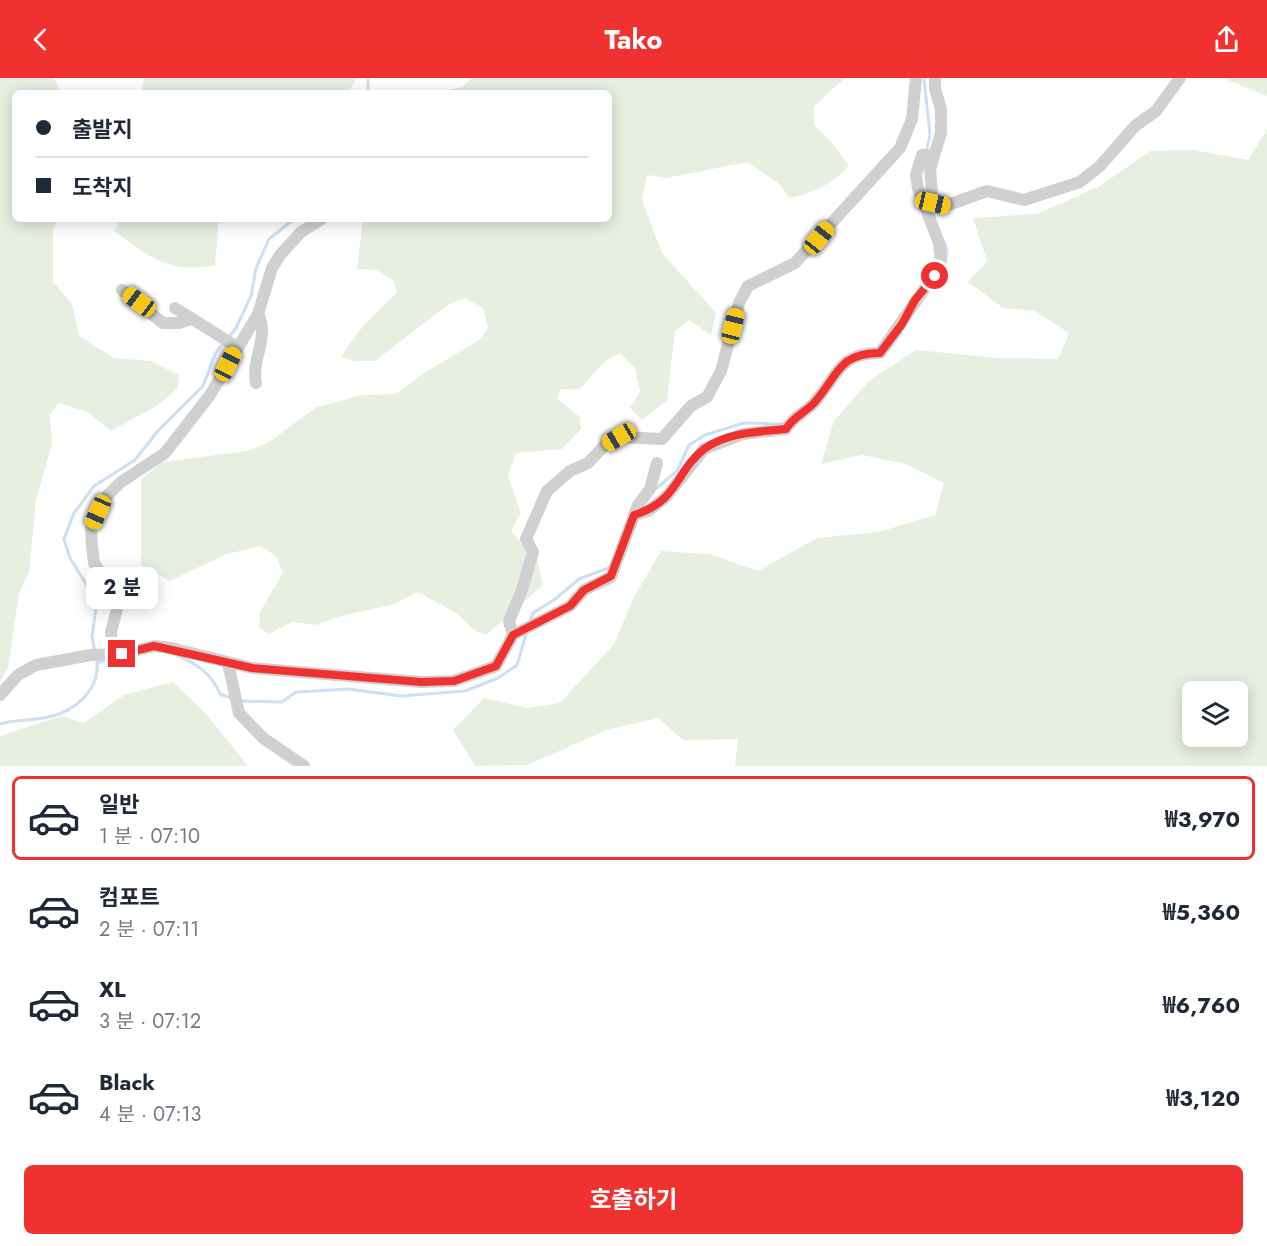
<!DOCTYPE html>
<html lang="ko">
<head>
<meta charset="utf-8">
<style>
	body { margin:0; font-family:Jost,"Noto Sans KR",sans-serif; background:#f6f6f7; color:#1f2937; height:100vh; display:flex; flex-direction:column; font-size:22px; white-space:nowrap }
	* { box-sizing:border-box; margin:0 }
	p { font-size:20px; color:#747a83 }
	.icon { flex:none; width:33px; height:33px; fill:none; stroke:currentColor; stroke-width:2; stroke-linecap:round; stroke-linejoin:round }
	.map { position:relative; height:688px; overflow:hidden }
	.side { display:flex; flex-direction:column; background:#fff; flex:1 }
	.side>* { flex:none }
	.guide { position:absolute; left:12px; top:12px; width:600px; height:132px; border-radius:9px; box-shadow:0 3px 15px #0003; display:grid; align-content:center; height:132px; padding:0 24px; background:#fff }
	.buttons { position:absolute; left:1182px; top:603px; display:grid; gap:12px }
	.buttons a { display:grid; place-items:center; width:66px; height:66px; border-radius:9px; background:#fff; box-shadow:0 3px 15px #0003; font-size:30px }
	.end { position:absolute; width:27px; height:27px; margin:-14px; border:8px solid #ef322f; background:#fff; box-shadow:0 0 0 3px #fff }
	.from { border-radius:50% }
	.bubble { position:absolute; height:42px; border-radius:9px; background:#fff; box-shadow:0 3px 15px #0003; font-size:20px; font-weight:700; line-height:42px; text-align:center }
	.car { position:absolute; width:18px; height:36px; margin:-18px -9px; border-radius:8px; box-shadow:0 0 4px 2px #0007; background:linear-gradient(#f5c518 24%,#345 0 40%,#f5c518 0 76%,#345 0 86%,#f5c518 0) }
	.guide b { display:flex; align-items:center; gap:21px; height:57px; font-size:22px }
	.guide b+b { border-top:2px solid #e0e1e3 }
	.guide i { width:15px; height:15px; background:#1f2937 }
	ul { padding:10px 0 0; list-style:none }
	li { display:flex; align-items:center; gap:18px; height:84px; margin:0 12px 9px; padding:0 12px; border:3px solid transparent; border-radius:9px }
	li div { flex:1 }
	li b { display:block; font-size:22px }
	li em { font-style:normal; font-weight:700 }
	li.on { border-color:#ef322f }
	li>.icon { width:54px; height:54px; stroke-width:1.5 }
	.button { display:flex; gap:12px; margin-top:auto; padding:12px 24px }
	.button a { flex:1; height:69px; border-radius:9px; background:#ef322f; color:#fff; font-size:24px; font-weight:700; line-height:69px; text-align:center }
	header { display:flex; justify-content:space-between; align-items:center; height:78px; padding:0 24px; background:#ef322f; color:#fff; font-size:27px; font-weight:700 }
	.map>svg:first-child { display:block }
</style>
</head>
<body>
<header><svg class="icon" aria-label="back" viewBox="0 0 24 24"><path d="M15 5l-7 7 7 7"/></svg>Tako<svg class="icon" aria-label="share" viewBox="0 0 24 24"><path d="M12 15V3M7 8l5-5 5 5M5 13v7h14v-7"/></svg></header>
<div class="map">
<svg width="1267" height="688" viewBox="0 0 1267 688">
	<rect width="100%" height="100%" fill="#fff"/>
	<g fill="#e7efe1" fill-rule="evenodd">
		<polygon points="0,0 54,0 61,15 15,15 15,141 59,141 53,151 53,204 72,226 79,258 114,280 151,283 179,297 178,310 158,327 111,353 88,334 59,325 50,337 52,366 36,422 29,494 19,515 8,590 0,603"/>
		<polygon points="144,0 356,0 349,15 142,15"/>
		<path d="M 472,0 L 845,0 L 814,28 L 814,47 L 833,66 L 849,88 C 833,106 812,116 789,120 L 779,106 L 748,84 L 666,100 L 647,97 L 642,122 L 662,175 L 716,235 L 711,257 L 689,242 L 675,253 L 667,322 L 642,342 L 630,330 L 640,313 L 635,290 L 620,275 L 606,282 L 579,312 L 561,311 L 557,321 L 580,339 L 581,351 L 562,371 L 516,375 L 508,397 L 521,435 L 511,453 L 537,482 L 543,507 L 486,557 L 474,552 L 458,536 L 418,514 L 394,526 L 337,539 L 316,547 L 292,544 L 269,556 L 259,549 L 260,534 L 283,495 L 276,478 L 260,468 L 224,477 L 170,503 L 141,487 L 141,402 L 162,384 L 247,373 L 269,364 L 315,330 L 361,317 L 396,316 L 424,295 L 481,261 L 488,249 L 483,230 L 465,220 L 446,228 L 375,283 L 355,283 L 341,279 L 357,255 L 397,214 L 394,203 L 377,192 L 357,191 L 363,141 L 609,141 L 609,15 L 431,15 L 462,9 Z"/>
		<polygon points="1223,0 1267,0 1267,18"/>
		<path d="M 1267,51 L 1267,688 L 735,688 L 738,661 L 683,662 L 658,640 L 606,652 L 528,687 L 475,688 L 453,652 L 484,620 L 528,630 L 560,625 L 614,566 L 634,519 L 661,473 L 709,476 L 758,493 L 817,460 L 879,454 L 935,437 L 944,405 L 906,386 L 862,377 L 821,386 L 834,343 L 869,303 L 916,272 L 998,280 L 1058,281 L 1069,255 L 1035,233 L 1003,230 L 968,204 L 987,183 L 973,140 L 1037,136 L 1100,108 L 1150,73 L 1194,72 L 1248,82 ZM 1192,614 L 1238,614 L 1238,658 L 1192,658 Z"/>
		<path d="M 121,141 L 219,141 L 215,187 C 171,197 148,178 114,153 Z"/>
		<polygon points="173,604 206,636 248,688 0,688 0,658 61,638 84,645 124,617"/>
	</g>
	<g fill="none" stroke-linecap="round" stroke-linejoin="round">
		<g stroke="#cddff0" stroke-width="3">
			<polyline points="924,0 930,57 926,74"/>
			<polyline points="368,15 368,0"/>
			<polyline points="944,164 947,172 946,181"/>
			<polyline points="229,259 236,250 251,218 256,190 269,161 294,141"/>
			<polyline points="889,271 901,255"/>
			<polyline points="653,413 677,393 689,367 705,357 744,345 783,346"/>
			<polyline points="530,544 533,535 554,522 579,501 611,489"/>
			<polyline points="95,575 92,558 97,524 70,480 64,461 74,435 94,408 135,382 157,354 203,308 215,276 224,264"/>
			<path d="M 174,576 C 194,584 212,595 220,616 L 231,620"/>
			<polyline points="97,585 110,582"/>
			<polyline points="240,623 282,624 296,614 348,611 401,618 465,613 498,600 517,587 527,553"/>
			<path d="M 0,646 C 15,641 32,643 48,639 C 74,634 100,612 97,584"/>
		</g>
		<g stroke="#d0d0d0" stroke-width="12">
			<polyline points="935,0 935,11 941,31 941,55 930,91 933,125 945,128 987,113 1024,122 1080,104 1100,88 1135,48 1156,33 1180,0"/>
			<polyline points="122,212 163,245 179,245 191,241"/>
			<polyline points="175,230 237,269"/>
			<path d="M 256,305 C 251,281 270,259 258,236"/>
			<path d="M 634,437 L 648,433 L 666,419 L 704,371 L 743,356 L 786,351 C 792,340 804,335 813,326 C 838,299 837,275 880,275 L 941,187 L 939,165 L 918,110 L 916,97 L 922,77 L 934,77"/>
			<polyline points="513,557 509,543 522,512 533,474 526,461 547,413 570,393 588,385 605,367 619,359 662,361 691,328 707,319 721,293 739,225 748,208 795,185 900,70 912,41 916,0"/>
			<polyline points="112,576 111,554 117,531 115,516 94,485 92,468 91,451 98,434 107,418 121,404 165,375 210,317 258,236 272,190 280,177 301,154 322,141"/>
			<polyline points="228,585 239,635 263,660 304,688"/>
			<polyline points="0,617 18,597 36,587 91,577 122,576 154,568 171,570 252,590 421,604 454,603 496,588 513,557 570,528 584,512 611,499 638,427 650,411 657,385"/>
		</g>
	</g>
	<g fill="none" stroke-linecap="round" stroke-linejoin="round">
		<path stroke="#ef322f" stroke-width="8" d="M 122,576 L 154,568 L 252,590 L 421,604 L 454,603 L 496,588 L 513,557 L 570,528 L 584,512 L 611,498 L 634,437 C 679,423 675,394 704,371 C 727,354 759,354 786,351 C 792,340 804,335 813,326 C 838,299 837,275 880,275 L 902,246 L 915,222 L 935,198"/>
	</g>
</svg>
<div class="buttons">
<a><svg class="icon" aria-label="layers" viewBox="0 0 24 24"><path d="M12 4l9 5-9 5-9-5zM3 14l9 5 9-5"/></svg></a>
</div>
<i class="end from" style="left:935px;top:198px"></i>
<i class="end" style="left:122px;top:576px"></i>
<div class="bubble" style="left:86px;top:489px;width:72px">2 분</div>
<i class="car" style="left:933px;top:125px;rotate:103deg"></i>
<i class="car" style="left:819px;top:160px;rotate:39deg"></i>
<i class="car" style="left:139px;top:224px;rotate:307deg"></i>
<i class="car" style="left:733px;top:248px;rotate:14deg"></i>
<i class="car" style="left:228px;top:286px;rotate:27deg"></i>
<i class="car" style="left:619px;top:359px;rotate:240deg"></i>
<i class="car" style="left:98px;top:434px;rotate:204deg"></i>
<div class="guide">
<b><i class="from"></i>출발지</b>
<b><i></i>도착지</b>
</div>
</div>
<section class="side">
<ul>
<li class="on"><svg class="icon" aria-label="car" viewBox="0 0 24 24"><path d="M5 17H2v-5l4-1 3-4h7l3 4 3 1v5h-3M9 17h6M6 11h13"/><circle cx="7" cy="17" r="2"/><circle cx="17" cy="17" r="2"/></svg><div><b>일반</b><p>1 분 · 07:10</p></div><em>₩3,970</em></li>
<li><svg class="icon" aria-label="car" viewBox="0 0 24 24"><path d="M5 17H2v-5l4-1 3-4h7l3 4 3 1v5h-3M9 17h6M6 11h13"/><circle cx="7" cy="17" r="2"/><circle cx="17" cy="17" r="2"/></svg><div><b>컴포트</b><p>2 분 · 07:11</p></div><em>₩5,360</em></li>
<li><svg class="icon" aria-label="car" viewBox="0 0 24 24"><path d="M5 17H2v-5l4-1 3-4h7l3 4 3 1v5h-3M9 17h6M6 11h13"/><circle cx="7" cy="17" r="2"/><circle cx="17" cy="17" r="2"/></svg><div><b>XL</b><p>3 분 · 07:12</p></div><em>₩6,760</em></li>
<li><svg class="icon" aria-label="car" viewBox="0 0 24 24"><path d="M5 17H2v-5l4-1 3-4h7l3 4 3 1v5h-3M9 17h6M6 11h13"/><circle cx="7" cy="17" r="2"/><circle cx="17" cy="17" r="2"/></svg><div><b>Black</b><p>4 분 · 07:13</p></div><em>₩3,120</em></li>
</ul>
<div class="button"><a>호출하기</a></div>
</section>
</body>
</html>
